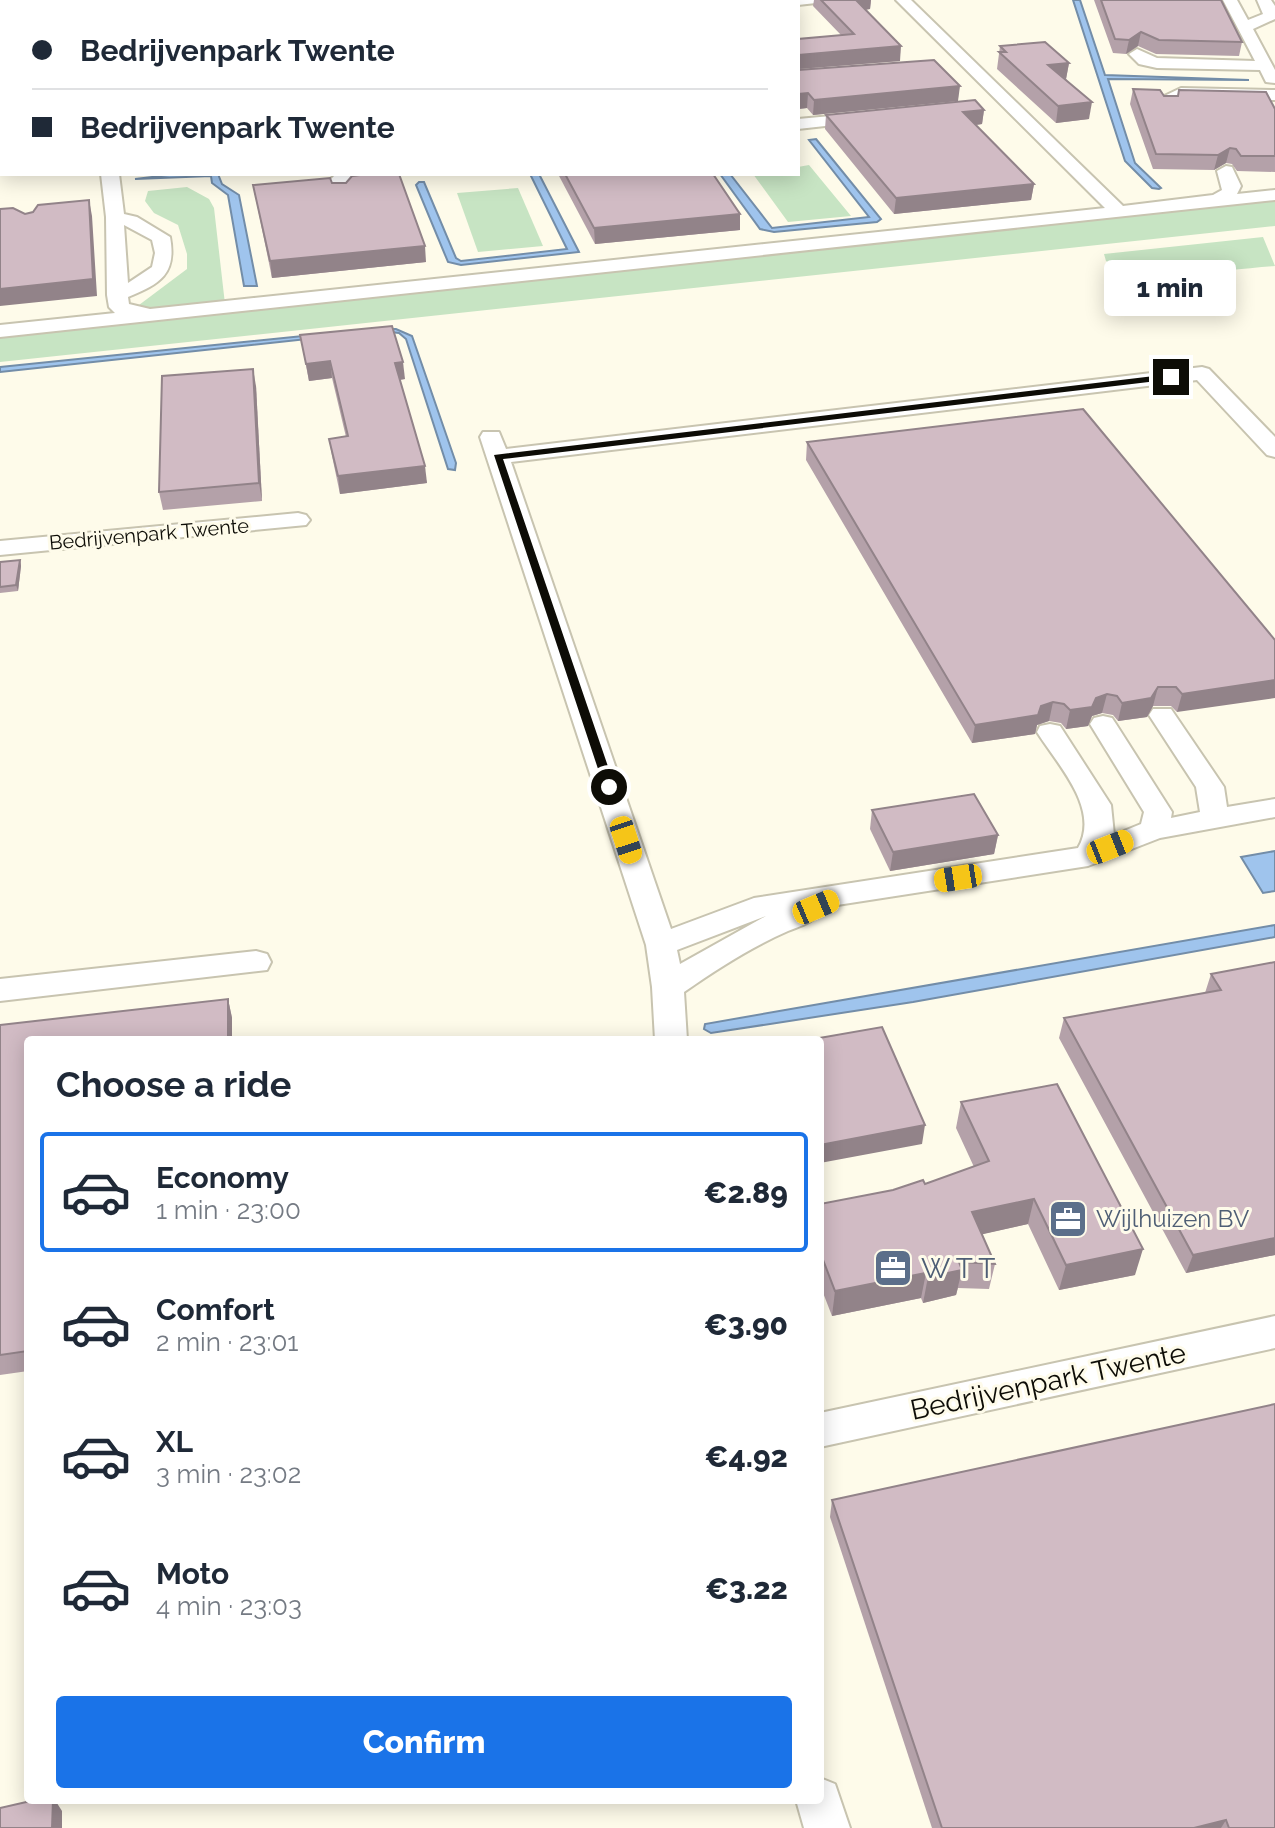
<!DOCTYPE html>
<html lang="en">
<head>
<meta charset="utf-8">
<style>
	body { margin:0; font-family:Raleway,sans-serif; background:#f6f6f7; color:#1f2937; height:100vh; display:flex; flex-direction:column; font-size:30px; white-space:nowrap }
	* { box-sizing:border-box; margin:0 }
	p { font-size:26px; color:#747a83 }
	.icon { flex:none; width:44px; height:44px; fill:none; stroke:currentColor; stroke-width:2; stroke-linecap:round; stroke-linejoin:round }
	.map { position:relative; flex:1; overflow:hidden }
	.drawer { position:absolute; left:24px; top:1036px; width:800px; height:768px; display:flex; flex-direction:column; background:#fff; border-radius:8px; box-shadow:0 4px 20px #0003 }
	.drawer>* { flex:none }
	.banner { position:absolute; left:0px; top:0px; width:800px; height:176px; box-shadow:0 4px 20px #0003; display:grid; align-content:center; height:176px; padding:0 32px; background:#fff }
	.end { position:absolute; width:36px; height:36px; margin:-18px; border:10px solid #0d0c06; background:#fff; box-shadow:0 0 0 4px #fff }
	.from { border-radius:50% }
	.bubble { position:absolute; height:56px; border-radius:8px; background:#fff; box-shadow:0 4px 20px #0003; font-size:26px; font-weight:800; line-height:56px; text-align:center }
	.car { position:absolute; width:24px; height:48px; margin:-24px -12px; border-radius:10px; box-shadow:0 0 6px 2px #0007; background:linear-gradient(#f5c518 24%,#345 0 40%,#f5c518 0 76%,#345 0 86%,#f5c518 0) }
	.banner b { display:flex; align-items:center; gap:28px; height:76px; font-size:30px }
	.banner b+b { border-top:2px solid #e0e1e3 }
	.banner i { width:20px; height:20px; background:#1f2937 }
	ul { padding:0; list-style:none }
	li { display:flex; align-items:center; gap:24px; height:120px; margin:0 16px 12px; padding:0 16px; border:4px solid transparent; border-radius:8px }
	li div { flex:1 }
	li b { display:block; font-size:30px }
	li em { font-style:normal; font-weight:800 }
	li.active { border-color:#1a73e8 }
	li>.icon { width:72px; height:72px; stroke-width:1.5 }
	h2 { padding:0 32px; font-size:36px; line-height:96px }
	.cta { display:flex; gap:16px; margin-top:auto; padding:16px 32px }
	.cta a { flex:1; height:92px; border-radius:8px; background:#1a73e8; color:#fff; font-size:32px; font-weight:800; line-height:92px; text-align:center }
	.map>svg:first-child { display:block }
</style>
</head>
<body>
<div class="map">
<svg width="1275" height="1828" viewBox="0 0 1275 1828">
	<rect width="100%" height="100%" fill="#fefbea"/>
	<g fill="#c7e4c3">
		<polygon points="809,165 851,216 788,222 753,174 798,174 798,167"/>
		<polygon points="187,187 209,199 214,208 225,304 159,311 135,308 187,269 187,254 178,225 154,213 145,201 148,191"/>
		<polygon points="518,188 543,246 478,252 457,193"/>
		<polygon points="1275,201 1275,226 0,362 0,335"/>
		<path d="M 1263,237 L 1275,266 C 1229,269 1147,283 1106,261 L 1104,254 Z"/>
	</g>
	<g fill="#9fc4ed" stroke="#738da8" stroke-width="2">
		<polygon points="1073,0 1080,0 1105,75 1249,80 1108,79 1135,163 1161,188 1159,189 1152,188 1125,161"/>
		<polygon points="816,139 881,219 877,222 774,232 760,229 720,174 730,174 772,228 869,217 809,140"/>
		<polygon points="178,174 218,174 222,184 239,195 257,286 244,286 228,195 212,183 211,176 135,179"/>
		<polygon points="530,174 539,174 579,252 461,265 448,262 416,185 419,182 424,182 456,258 461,261 567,249"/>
		<polygon points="372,329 396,329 412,336 456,463 455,470 448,469 406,339 399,333 381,331 0,372 0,367"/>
		<polygon points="1275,851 1275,891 1263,893 1241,857"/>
		<polygon points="1275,925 1275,937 913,1002 711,1033 704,1029 705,1024"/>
	</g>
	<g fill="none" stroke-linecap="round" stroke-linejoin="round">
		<g stroke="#c8c4b0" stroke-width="4">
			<g id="minor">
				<polygon points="395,0 436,0 394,2"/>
				<polygon points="779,0 818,0 816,3 798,5 798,2 778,2"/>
				<path d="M 896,0 L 911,0 L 1123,206 L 1213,195 L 1222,190 L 1217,171 L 1226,166 L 1232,167 L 1241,186 L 1237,194 L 1275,190 L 1275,200 L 0,337 L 0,325 L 115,313 L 109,307 L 107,295 L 106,217 L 101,174 L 119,174 L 124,214 L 137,217 L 170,237 C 177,274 160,284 128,297 L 129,304 L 150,309 L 1105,208 ZM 124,225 L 152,240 L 155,253 L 152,267 L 128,283 Z"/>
				<polygon points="1223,0 1237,0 1248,20 1263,14 1257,0 1271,0 1275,6 1275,19 1253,29 1275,70 1275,83 1266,82 1260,70 1157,68 1139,64 1129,54 1137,49 1157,58 1255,61"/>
				<rect x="0" y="19" width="2" height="8"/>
				<polygon points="1181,88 1275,90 1275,100 1183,98 1174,101 1173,108 1161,108 1158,99"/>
				<polygon points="864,113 870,115 870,121 798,129 798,119"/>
				<polygon points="336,174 357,174 348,182 351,192 348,196 336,196 330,180"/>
				<path d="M 1202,367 L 1209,369 L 1275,437 L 1275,457 L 1267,455 L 1197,380 L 511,462 L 671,929 L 754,898 L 1078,848 C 1101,809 1057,764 1037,732 L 1040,726 L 1050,724 L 1060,726 L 1111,805 L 1114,835 L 1141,824 L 1144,812 L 1090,724 L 1094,718 L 1103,716 L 1112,718 L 1116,724 L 1172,812 L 1171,818 L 1200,812 L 1196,787 L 1149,715 L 1153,709 L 1171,709 L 1224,787 L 1227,807 L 1275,799 L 1275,817 L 1160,838 L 1088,866 L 818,908 L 820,912 C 813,923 800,926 788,931 C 751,947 717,969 684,992 L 687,1040 L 655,1040 L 652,987 L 646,945 L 480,437 L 483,432 L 499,432 L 506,449 ZM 766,916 L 680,964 L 677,950 Z"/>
				<polygon points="298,513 306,515 310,520 306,525 0,555 0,541"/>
				<polygon points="256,951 267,954 271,962 267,970 0,1001 0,979"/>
				<polygon points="1275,1316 1275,1348 820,1447 820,1413"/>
				<polygon points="820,1778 835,1784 850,1828 804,1828 796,1800 820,1800"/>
			</g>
		</g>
		<use href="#minor" fill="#fff" fill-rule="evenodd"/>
	</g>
	<g fill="#b4a1a9">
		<polygon points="509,0 718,0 720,2 510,2"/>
		<polygon points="814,0 871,0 870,9 865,10 900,61 798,69 798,39 841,35 813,6"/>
		<polygon points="1094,0 1221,0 1242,42 1239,56 1156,54 1138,46 1126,54 1113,53"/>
		<polygon points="1000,46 1069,63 1066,79 1089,119 1056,123 997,69"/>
		<polygon points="798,70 958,101 813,115 807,108 798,109"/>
		<polygon points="1133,89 1164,96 1275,109 1275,172 1237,171 1232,164 1226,163 1214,170 1153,169 1130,104"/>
		<polygon points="984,110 982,124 976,125 1034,184 1031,200 894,214 825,129 826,115"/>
		<polygon points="558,174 713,174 740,230 595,244"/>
		<polygon points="332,183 426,262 272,278 253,185"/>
		<polygon points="300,335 405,379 400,380 427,483 340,494 332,456 329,439 346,437 332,378 309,381"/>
		<polygon points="256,386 262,501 163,510 159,492"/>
		<polygon points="807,442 1275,640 1177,712 1171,706 1153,706 1147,717 1118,721 1113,715 1102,713 1092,716 1088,726 1066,729 1061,723 1049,721 1037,725 1035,734 972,743 806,460"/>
		<polygon points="20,560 21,566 18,591 0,593 0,562"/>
		<polygon points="872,810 998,835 994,854 890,871 870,829"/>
		<polygon points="1275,962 1275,1255 1186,1273 1059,1038 1064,1018 1205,993 1211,974"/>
		<polygon points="228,999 232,1018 232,1040 28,1040 28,1371 0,1375 0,1025"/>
		<polygon points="961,1102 1135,1275 1059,1290 1028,1224 982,1234 995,1264 989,1289 958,1288 956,1295 923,1303 921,1298 832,1316 820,1285 820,1204 925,1184 974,1167 956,1128"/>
		<polygon points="832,1500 1275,1828 932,1828 830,1517"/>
	</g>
	<g fill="#928389">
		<rect x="515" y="0" width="93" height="2"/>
		<polygon points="853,0 871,0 870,9 852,11"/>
		<polygon points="1141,32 1138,46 1126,54 1129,40"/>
		<polygon points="901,46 900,61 798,69 799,55"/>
		<polygon points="1069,63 1066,79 1048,65"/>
		<polygon points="960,86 958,101 813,115 814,100"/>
		<rect x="0" y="88" width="2" height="15"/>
		<polygon points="808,93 807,108 798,109 798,94"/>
		<polygon points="1092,102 1089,119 1056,123 1058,106"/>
		<polygon points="984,110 982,124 961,127 963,112"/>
		<polygon points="1230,148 1226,163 1214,170 1218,155"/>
		<polygon points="1034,184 1031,200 894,214 896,198"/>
		<polygon points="89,200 92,216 97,296 0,306 0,289"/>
		<polygon points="740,214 740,230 595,244 594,228"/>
		<polygon points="425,246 426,262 272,278 270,261"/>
		<polygon points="330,361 332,378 309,381 306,364"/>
		<polygon points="403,362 405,379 397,380 395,363"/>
		<polygon points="253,369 256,386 262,501 259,483"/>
		<polygon points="425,466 427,483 340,494 338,476"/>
		<polygon points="20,560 21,566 18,591 16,585"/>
		<polygon points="1275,680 1275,698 1177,712 1182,694"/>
		<polygon points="1158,687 1153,706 1147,717 1118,721 1122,703"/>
		<polygon points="1107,694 1102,713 1092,716 1088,726 1066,729 1070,710 1096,698"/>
		<polygon points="1053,702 1049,721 1037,725 1035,734 972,743 975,725"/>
		<polygon points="998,835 994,854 890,871 893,852"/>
		<polygon points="228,999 232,1018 232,1040 228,1040"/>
		<polygon points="925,1125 922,1144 820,1163 820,1145"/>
		<polygon points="1034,1199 1028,1224 966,1238 972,1212"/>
		<polygon points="1275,1238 1275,1255 1186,1273 1193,1255"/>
		<polygon points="1143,1249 1135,1275 1059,1290 1066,1265"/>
		<polygon points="962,1270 956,1295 923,1303 928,1277"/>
		<polygon points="926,1273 921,1298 832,1316 835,1291"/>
		<polygon points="53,1800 55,1800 62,1811 62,1828 52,1828"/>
		<polygon points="1226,1820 1221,1828 1194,1828"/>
	</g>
	<g fill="#d1bbc4" stroke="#928389" stroke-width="2">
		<rect x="279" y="0" width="56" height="2"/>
		<polygon points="614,0 718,0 720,2 615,2"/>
		<polygon points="821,0 856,0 901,46 799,55 798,60 798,39 854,34"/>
		<polygon points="1101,0 1221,0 1242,42 1159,40 1141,32 1129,40 1115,39"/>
		<rect x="0" y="34" width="2" height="54"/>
		<polygon points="1045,42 1069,63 1048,65 1092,102 1058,106 999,52 1006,52 1000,46"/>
		<polygon points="934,60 960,86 814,100 808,93 798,94 798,70"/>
		<polygon points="1133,89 1160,90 1164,96 1178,96 1179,90 1266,92 1275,109 1275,156 1241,156 1236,149 1230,148 1218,155 1156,154"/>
		<polygon points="975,100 984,110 963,112 1034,184 896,198 826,115"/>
		<polygon points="368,174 399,174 425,246 270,261 253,185 330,178 332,183 346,183 352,176"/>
		<polygon points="565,174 713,174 740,214 594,228"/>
		<polygon points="89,200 93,279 0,289 0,209 13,208 25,214 33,212 38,205"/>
		<polygon points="392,326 403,362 395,363 425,466 338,476 329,439 348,436 330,361 306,364 300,335"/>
		<polygon points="253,369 259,483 159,492 162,376"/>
		<polygon points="1083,409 1275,640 1275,680 1182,694 1176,687 1158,687 1151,698 1122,703 1117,696 1107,694 1096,698 1092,707 1070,710 1064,704 1053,702 1041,706 1038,715 975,725 807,442"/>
		<polygon points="20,560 16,585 0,587 0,562"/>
		<polygon points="974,794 998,835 893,852 872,810"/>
		<polygon points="1275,962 1275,1238 1193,1255 1064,1018 1221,990 1211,974"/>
		<polygon points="228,999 228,1040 28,1040 28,1351 0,1355 0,1025"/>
		<polygon points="882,1027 925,1125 820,1145 820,1040 808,1040"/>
		<polygon points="1057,1084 1143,1249 1066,1265 1034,1199 972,1212 995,1264 959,1262 962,1270 928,1277 926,1273 835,1291 820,1252 820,1204 893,1190 923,1180 925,1184 989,1161 961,1102"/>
		<polygon points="1275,1404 1275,1828 1229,1828 1226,1820 1194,1828 942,1828 832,1500"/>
		<polygon points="35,1800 53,1800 52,1828 0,1828 0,1808"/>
	</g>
	<polygon fill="#0d0c06" points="1171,374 1174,379 503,459 615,787 605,790 494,455"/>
	<defs>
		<g id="office-square" transform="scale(2)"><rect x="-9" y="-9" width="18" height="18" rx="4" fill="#5c6f8a" stroke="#fefbea"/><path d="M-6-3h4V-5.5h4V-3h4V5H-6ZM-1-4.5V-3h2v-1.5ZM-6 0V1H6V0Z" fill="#fff"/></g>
	</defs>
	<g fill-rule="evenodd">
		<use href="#office-square" x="1068" y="1219"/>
		<use href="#office-square" x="893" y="1268"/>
	</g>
	<g text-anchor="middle" stroke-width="6" stroke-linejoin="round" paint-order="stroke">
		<g font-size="20" fill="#0d0c06" stroke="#fefbea">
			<text transform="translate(149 534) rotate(-5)" y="7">Bedrijvenpark Twente</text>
		</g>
		<g font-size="24" fill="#4e5e75" stroke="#fefbea" text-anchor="start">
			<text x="1096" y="1227">Wijlhuizen BV</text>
		</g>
		<g font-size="28" fill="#4e5e75" stroke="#fefbea" text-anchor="start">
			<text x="921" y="1278">W T T</text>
		</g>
		<g font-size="28" fill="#0d0c06" stroke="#fefbea">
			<text transform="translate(1048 1381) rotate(-12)" y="10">Bedrijvenpark Twente</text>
		</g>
	</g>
</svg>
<i class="end from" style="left:609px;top:787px"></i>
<i class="end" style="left:1171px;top:377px"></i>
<div class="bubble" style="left:1104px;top:260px;width:132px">1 min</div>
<i class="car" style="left:626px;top:840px;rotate:162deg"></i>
<i class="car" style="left:1110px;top:847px;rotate:68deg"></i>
<i class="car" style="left:958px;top:878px;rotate:261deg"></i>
<i class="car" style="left:816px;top:907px;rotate:67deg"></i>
<div class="banner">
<b><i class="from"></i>Bedrijvenpark Twente</b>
<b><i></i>Bedrijvenpark Twente</b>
</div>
<section class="drawer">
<h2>Choose a ride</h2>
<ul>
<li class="active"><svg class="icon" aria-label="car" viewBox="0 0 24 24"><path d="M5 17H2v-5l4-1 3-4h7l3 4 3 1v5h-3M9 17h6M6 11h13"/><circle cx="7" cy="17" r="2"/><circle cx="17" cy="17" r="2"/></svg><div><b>Economy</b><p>1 min · 23:00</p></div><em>€2.89</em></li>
<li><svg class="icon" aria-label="car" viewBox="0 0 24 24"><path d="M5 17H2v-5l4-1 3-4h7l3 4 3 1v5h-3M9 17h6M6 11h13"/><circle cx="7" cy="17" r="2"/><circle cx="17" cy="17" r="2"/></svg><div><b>Comfort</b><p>2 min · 23:01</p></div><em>€3.90</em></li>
<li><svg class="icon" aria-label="car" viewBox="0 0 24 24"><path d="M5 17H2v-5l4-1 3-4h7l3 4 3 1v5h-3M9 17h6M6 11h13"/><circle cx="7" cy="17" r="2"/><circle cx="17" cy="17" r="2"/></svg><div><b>XL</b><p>3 min · 23:02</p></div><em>€4.92</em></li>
<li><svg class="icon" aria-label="car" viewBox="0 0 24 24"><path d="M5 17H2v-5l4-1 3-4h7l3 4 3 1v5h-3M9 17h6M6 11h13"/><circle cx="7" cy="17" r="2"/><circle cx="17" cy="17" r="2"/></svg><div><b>Moto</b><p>4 min · 23:03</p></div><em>€3.22</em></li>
</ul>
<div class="cta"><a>Confirm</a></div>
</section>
</div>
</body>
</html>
